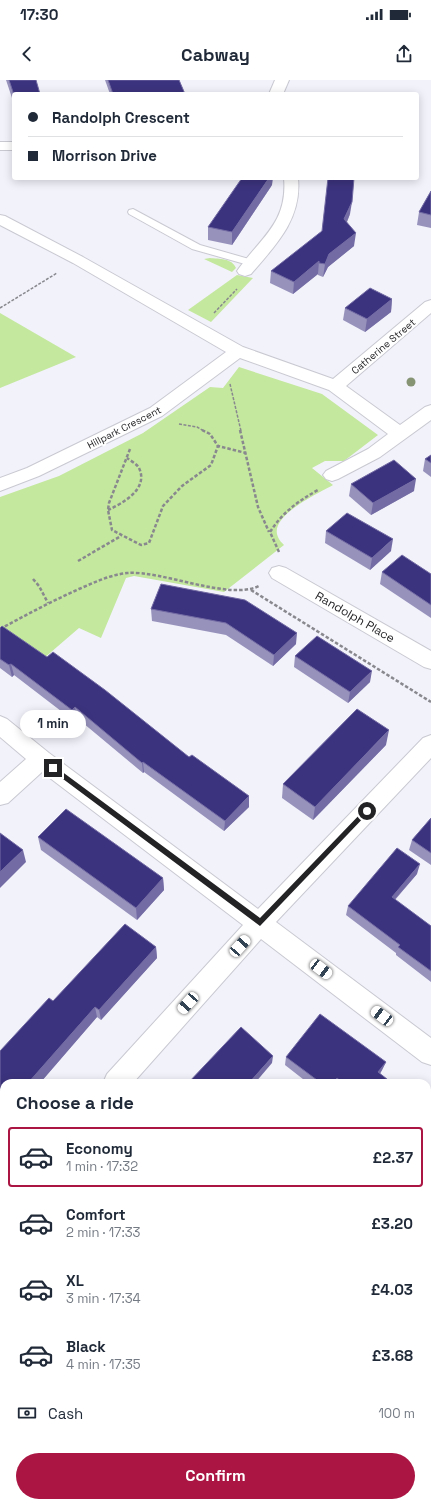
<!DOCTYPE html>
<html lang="en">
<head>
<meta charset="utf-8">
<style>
	body { margin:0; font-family:"Space Grotesk",sans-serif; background:#f2f2f3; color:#1f2937; height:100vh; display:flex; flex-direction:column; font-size:15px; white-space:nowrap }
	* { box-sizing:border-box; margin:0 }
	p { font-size:13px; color:#747a83 }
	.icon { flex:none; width:22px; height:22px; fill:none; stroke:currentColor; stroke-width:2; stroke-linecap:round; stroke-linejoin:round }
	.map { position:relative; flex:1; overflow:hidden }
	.details { position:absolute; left:0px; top:999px; width:431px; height:428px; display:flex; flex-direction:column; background:#fff; border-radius:12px 12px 0 0; box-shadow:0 2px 10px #0003 }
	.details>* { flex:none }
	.hud { position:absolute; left:12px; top:12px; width:407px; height:88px; border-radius:4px; box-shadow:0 2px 10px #0003; display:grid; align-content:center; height:88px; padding:0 16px; background:#fff }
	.end { position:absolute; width:18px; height:18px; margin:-9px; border:5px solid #232326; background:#fff; box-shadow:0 0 0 2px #fff }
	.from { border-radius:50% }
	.bubble { position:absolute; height:28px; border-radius:14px; background:#fff; box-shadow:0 2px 10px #0003; font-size:13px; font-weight:700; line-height:28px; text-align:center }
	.car { position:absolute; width:12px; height:24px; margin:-12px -6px; border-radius:5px; box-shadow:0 0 3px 1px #0007; background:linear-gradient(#fff 24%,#345 0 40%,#fff 0 76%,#345 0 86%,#fff 0) }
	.hud b { display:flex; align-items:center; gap:14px; height:38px; font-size:15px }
	.hud b+b { border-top:1px solid #e0e1e3 }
	.hud i { width:10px; height:10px; background:#1f2937 }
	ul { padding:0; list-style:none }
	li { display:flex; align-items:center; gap:12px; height:60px; margin:0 8px 6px; padding:0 8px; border:2px solid transparent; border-radius:4px }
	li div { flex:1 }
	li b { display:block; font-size:15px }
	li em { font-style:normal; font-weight:700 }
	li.current { border-color:#aa1543 }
	li>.icon { width:36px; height:36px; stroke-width:1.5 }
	h2 { padding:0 16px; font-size:18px; line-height:48px }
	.pay { display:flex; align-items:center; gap:10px; height:44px; padding:0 16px; font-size:15px }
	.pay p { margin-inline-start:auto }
	.button { display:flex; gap:8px; margin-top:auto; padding:8px 16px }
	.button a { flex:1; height:46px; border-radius:24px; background:#aa1543; color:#fff; font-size:16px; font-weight:700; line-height:46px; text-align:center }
	.status { display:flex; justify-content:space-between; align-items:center; height:28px; padding:0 20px; background:#fff; direction:ltr }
	.status svg { height:11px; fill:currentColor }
	header { display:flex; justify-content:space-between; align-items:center; height:52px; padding:0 16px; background:#fff; font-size:18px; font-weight:700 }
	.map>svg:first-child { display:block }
</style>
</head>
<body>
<div class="status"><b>17:30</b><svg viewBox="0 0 49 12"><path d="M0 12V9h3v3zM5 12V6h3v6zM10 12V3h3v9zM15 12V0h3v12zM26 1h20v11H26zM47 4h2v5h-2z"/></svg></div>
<header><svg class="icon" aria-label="back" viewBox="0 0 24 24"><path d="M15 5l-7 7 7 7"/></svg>Cabway<svg class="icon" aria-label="share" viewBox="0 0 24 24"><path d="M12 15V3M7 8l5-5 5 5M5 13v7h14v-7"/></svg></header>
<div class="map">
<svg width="431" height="1427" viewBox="0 0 431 1427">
	<rect width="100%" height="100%" fill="#f2f2fb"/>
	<g fill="#c4e89e">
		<path d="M 210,178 C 219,179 232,178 236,188 L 232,192 L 204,179 Z"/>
		<polygon points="237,195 253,198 211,242 188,230"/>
		<polygon points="0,233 76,277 0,308"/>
		<path d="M 239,287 L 322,314 L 378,355 L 344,381 L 325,381 L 312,388 L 333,405 C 319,413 268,436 278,457 C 279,460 282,463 284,465 L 224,512 L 134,496 L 126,498 L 101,558 L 79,548 L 43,579 L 0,558 L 0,417 L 59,396 L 143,353 L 210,307 L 223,308 Z"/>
	</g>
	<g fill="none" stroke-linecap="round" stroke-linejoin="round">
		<g stroke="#c9c9d2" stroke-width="2">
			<polygon id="service" points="133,129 200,165 256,181 257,183 252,186 192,169 129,134 128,132 129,130"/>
		</g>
		<g stroke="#c9c9d2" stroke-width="2">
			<g id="minor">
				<polygon points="275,0 289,0 283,14 269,14"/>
				<rect x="0" y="62" width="14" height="8"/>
				<path d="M 284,98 L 298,98 C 302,139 276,165 251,194 L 245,196 L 239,194 L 237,191 C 260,158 288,143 284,98 Z"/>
				<polygon points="0,135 5,136 83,177 243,267 333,299 425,222 431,220 431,233 346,306 400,345 425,327 431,325 431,340 380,377 338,399 332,401 326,399 323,395 326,391 368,369 388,354 329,310 240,278 162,336 39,396 0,411 0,398 27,388 150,328 226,272 73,183 0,145"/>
				<polygon points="279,486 286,488 431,571 431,589 424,587 272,498 269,493 272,488"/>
				<polygon points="0,636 7,639 49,673 258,829 423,658 431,655 431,678 276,842 431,958 431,985 422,982 261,859 133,1003 103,1003 107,994 243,845 42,692 8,723 0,725 0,702 26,679 0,657"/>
				<polygon points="4,1113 4,1143 0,1145 0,1115"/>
				<polygon points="427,1383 431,1384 431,1417 427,1416"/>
			</g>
		</g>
		<g stroke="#88888e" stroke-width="1.5" stroke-dasharray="3 1.5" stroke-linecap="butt">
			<polyline points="0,228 57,193"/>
			<polyline points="214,233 237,209"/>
			<polyline points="230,304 241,351"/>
			<polyline points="179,344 197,347 204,351"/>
		</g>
		<g stroke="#88888e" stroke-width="2.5" stroke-dasharray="3.5 2" stroke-linecap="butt">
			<polyline points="202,350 210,354 218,366 246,373"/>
			<polyline points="240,350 258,427 269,452"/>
			<polyline points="130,369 109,423 108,430 112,450 141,465 149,463 163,426 182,406 211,385 218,366"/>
			<path d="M 108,430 C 123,423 149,409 139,388 C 137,384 131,381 127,378"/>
			<path d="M 279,472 L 270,452 C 282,433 298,421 318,410"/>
			<polyline points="78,481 121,456"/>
			<polyline points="33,499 39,506 48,523"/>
			<polyline points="251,510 431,622"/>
			<path d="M 0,549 C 26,535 52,521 79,509 C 95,502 110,495 127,493 C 162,490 229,521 259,506"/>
		</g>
		<use href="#service" fill="#fff" fill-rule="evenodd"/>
		<use href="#minor" fill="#fff" fill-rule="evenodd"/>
	</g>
	<circle fill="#869474" cx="411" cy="302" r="4.5"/>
	<g fill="#9792bc">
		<polygon points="6,0 36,0 14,14 14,24"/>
		<polygon points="105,0 179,0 185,14 110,14"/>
		<polygon points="31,98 60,98 31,100"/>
		<polygon points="272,105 232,165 208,160 208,147"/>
		<polygon points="431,111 431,148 417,145 419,132"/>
		<polygon points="350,134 347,142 354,166 328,187 323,197 318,195 318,194 293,214 270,203 271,191"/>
		<polygon points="392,219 391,232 365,252 343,240 345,228"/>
		<polygon points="431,375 431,397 423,391 425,379"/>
		<polygon points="351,404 414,411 371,435 349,416"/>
		<polygon points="326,451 391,471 370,490 325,463"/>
		<polygon points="382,492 431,494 431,538 380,504"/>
		<polygon points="245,520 296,564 273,586 226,555 152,541 151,529"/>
		<polygon points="0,548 249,727 224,751 144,692 143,693 77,638 74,641 14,595 12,597 0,588"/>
		<polygon points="295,576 370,602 348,623 294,587"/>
		<polygon points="386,665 313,740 282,718 283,704"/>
		<polygon points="431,738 431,785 409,770 412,760"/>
		<polygon points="38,757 163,798 164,810 137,840 41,770"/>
		<polygon points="417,794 395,820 431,846 431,902 396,875 396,873 346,835 348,826"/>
		<polygon points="156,867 157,878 101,940 97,937 40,1003 4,1003 4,1043 0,1048 0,971 53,921"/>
		<polygon points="286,977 386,982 380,994 392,1003 308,1003 285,985"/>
		<polygon points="427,1029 431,1032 431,1096 427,1093"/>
		<polygon points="427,1233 430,1252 431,1253 431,1309 427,1305"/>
		<polygon points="431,1312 431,1324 427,1320 427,1318"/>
		<polygon points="249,1423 330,1423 331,1424 332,1423 347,1423 351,1427 253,1427"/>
	</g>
	<g fill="#736ca4">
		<polygon points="269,98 273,98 272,105 232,165 232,152"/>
		<polygon points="352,122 350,134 343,151 344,139"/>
		<polygon points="356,153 354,166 328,187 323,197 325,184 329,174"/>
		<polygon points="319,181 318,194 293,214 294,202"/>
		<polygon points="392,219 391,232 365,252 367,239"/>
		<polygon points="416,399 414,411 371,435 373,423"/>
		<polygon points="393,459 391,471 370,490 372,478"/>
		<polygon points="297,553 296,564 273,586 274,575"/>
		<polygon points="11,584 14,595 12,597 9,585"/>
		<polygon points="372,591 370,602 348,623 350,612"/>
		<polygon points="75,627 77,638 74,641 72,630"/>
		<polygon points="389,650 386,665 313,740 315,727"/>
		<polygon points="143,682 144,692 143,693 142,683"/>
		<polygon points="249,716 249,727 224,751 225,741"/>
		<polygon points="23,770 26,782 0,808 0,792"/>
		<polygon points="420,784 417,794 389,826 392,817"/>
		<polygon points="163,798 164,810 137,840 136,828"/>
		<polygon points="156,867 157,878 101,940 99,930"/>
		<polygon points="95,927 97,937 40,1003 28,1003"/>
		<polygon points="273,976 272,983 255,1003 249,1003"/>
		<polygon points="386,982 382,990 375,1001 378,992"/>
		<polygon points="4,1030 4,1043 0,1048 0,1035"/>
		<polygon points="4,1277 4,1286 0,1281"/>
		<polygon points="4,1305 4,1312 0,1316 0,1309"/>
	</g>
	<g fill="#3c337e" stroke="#736ca4">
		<polygon points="9,0 36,0 40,14 14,14 14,15"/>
		<polygon points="108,0 179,0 185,14 113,14"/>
		<polygon points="242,98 269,98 232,152 208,147"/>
		<polygon points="328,98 354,98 352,122 344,139 356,153 329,174 325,184 319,183 319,181 294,202 271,191 322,151"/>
		<polygon points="431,111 431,135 419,132"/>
		<polygon points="370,208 392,219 367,239 345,228"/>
		<polygon points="431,375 431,383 425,379"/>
		<polygon points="394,380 416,399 373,423 351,404"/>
		<polygon points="347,433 393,459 372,478 326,451"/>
		<polygon points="402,475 431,494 431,525 382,492"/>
		<polygon points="161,504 245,520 297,553 274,575 226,543 151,529"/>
		<polygon points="2,546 47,577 53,572 105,610 189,677 192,675 249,716 225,741 143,682 142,683 75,627 72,630 11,584 9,585 0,579 0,548"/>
		<polygon points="317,556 372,591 350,612 295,576"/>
		<polygon points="357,629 389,650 315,727 283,704"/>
		<polygon points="66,729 163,798 136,828 38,757"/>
		<polygon points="431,738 431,773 412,760"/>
		<polygon points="0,753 23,770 0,792"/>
		<polygon points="397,768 420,784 392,817 431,846 431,891 398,867 400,865 348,826"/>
		<polygon points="125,844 156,867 99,930 95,927 28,1003 4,1003 4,1030 0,1035 0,971 49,918 53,921"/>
		<polygon points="320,934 386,982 378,992 392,1003 343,1003 337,998 333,1003 321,1003 286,977"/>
		<polygon points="241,947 273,976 249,1003 188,1003"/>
		<polygon points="427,1029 431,1032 431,1086 427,1083"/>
		<polygon points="4,1216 4,1277 0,1281 4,1286 4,1305 0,1309 0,1220"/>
		<polygon points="427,1233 431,1236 431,1250 430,1252 431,1253 431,1302 427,1299"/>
		<polygon points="250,1423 330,1423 333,1426 335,1423 347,1423 351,1427 254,1427"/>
	</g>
	<polygon fill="#232326" points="53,685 260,838 365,729 367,728 370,731 260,846 51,690 50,688"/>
	<g text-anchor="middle" stroke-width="4" stroke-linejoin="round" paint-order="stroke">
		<g font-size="10" fill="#232326" stroke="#fff">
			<text transform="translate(383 266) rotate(-40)" y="4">Catherine Street</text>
			<text transform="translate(124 347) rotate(-27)" y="4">Hillpark Crescent</text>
		</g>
		<g font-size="12" fill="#232326" stroke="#fff">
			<text transform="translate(355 537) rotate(30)" y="4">Randolph Place</text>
		</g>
	</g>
</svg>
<i class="end from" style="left:367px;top:731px"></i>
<i class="end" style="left:53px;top:688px"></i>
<div class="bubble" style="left:20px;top:630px;width:66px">1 min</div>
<i class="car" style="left:240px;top:866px;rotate:42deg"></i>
<i class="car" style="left:321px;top:889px;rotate:127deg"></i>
<i class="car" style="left:188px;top:923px;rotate:222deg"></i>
<i class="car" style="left:382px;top:936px;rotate:307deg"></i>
<div class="hud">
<b><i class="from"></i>Randolph Crescent</b>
<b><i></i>Morrison Drive</b>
</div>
<section class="details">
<h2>Choose a ride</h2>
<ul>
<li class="current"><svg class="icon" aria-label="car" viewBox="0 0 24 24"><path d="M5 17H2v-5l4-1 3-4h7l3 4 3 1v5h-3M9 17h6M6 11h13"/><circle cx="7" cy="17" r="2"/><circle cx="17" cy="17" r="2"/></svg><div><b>Economy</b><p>1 min · 17:32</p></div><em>£2.37</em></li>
<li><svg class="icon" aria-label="car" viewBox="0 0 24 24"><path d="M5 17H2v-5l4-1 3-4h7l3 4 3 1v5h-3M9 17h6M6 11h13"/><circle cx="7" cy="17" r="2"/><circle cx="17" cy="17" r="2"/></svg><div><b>Comfort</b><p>2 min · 17:33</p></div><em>£3.20</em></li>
<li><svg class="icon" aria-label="car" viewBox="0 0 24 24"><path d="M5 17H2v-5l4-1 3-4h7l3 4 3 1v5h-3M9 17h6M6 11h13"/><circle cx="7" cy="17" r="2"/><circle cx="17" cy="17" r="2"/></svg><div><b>XL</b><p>3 min · 17:34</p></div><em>£4.03</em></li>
<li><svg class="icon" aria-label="car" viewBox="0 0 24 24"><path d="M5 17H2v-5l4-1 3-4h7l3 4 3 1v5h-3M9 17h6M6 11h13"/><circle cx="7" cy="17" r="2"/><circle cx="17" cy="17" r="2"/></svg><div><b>Black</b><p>4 min · 17:35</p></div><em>£3.68</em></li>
</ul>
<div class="pay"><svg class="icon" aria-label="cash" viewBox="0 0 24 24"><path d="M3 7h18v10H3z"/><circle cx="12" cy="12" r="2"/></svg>Cash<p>100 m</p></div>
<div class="button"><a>Confirm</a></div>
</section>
</div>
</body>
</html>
